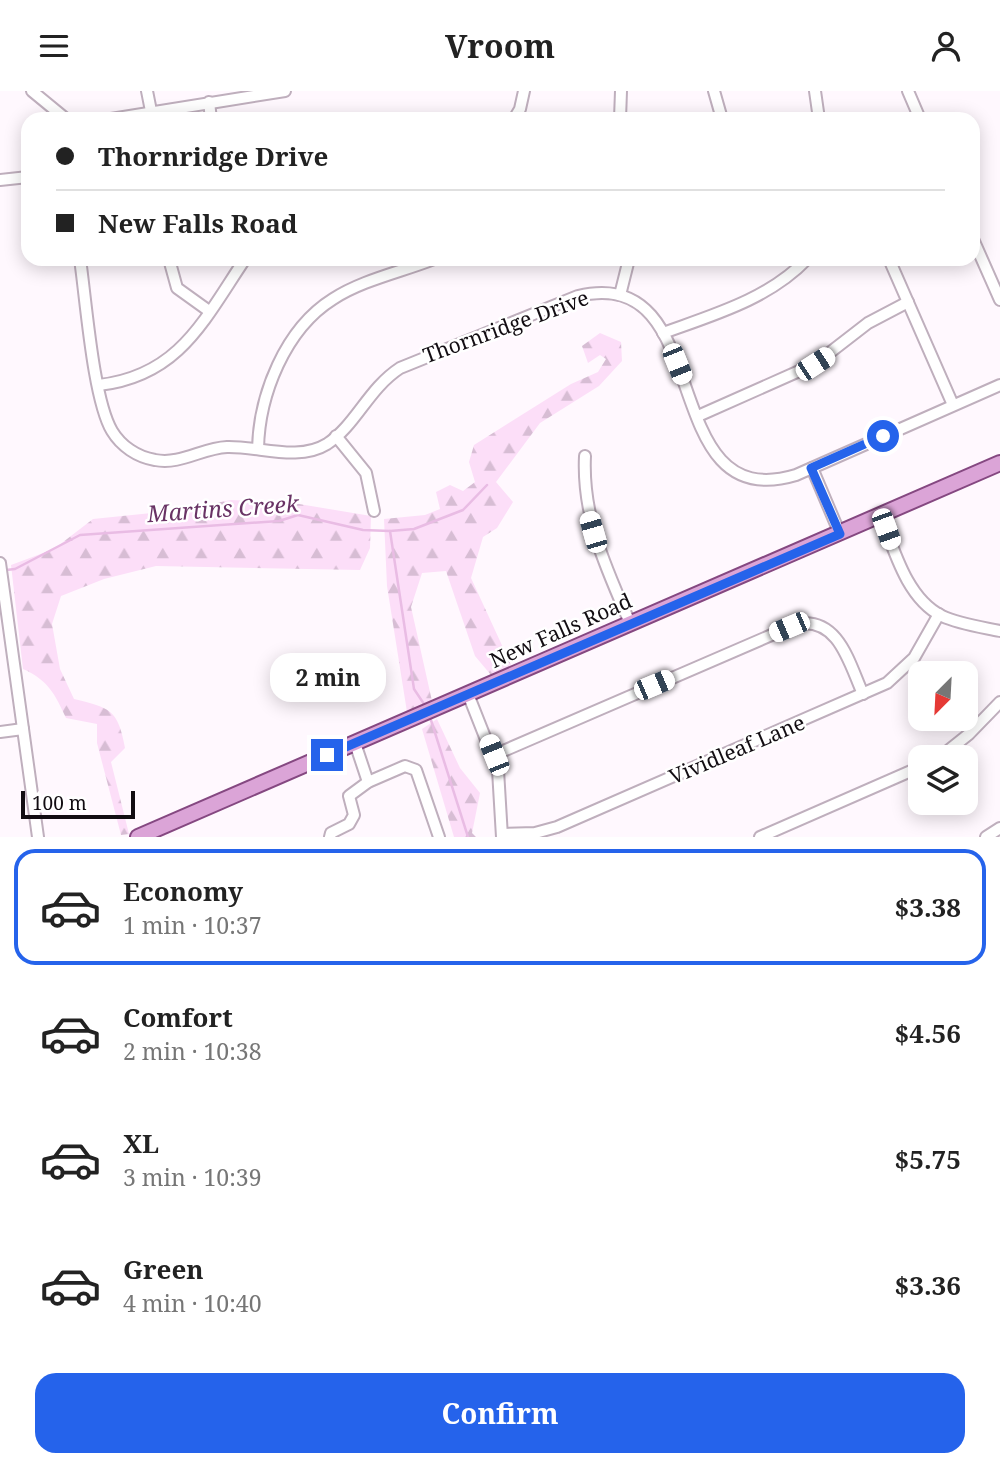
<!DOCTYPE html>
<html lang="en">
<head>
<meta charset="utf-8">
<style>
	body { margin:0; font-family:"Noto Serif",serif; background:#f6f6f6; color:#222; height:100vh; display:flex; flex-direction:column; font-size:26px; white-space:nowrap }
	* { box-sizing:border-box; margin:0 }
	p { font-size:23px; color:#767676 }
	.icon { flex:none; width:38px; height:38px; fill:none; stroke:currentColor; stroke-width:2; stroke-linecap:round; stroke-linejoin:round }
	.map { position:relative; height:746px; overflow:hidden }
	.details { display:flex; flex-direction:column; background:#fff; flex:1 }
	.details>* { flex:none }
	.hud { position:absolute; left:21px; top:21px; width:959px; height:154px; border-radius:21px; box-shadow:0 4px 18px #0003; display:grid; align-content:center; height:154px; padding:0 35px; background:#fff }
	.needle { width:46px; rotate:204deg }
	.fabs { position:absolute; left:908px; top:570px; display:grid; gap:14px }
	.fabs a { display:grid; place-items:center; width:70px; height:70px; border-radius:14px; background:#fff; box-shadow:0 4px 18px #0003; font-size:35px }
	.scale { position:absolute; left:21px; bottom:18px; width:114px; box-sizing:border-box; padding-left:7px; border:4px solid #120d12; border-top:0; font-size:19px; line-height:24px; white-space:nowrap; color:#120d12; -webkit-text-stroke:5px #fff; paint-order:stroke }
	.end { position:absolute; width:32px; height:32px; margin:-16px; border:9px solid #2563eb; background:#fff; box-shadow:0 0 0 4px #fff }
	.from { border-radius:50% }
	.bubble { position:absolute; height:49px; border-radius:21px; background:#fff; box-shadow:0 4px 18px #0003; font-size:23px; font-weight:700; line-height:49px; text-align:center }
	.car { position:absolute; width:21px; height:42px; margin:-21px -10px; border-radius:9px; box-shadow:0 0 5px 2px #0007; background:linear-gradient(#fff 24%,#345 0 40%,#fff 0 76%,#345 0 86%,#fff 0) }
	.hud b { display:flex; align-items:center; gap:24px; height:66px; font-size:26px }
	.hud b+b { border-top:2px solid #e0e0e0 }
	.hud i { width:18px; height:18px; background:#222 }
	ul { padding:12px 0 0; list-style:none }
	li { display:flex; align-items:center; gap:21px; height:116px; margin:0 14px 10px; padding:0 21px; border:4px solid transparent; border-radius:21px }
	li div { flex:1 }
	li b { display:block; font-size:26px }
	li em { font-style:normal; font-weight:700 }
	li.on { border-color:#2563eb }
	li>.icon { width:63px; height:63px; stroke-width:1.5 }
	.action { display:flex; gap:14px; margin-top:auto; padding:14px 35px }
	.action a { flex:1; height:80px; border-radius:21px; background:#2563eb; color:#fff; font-size:28px; font-weight:700; line-height:80px; text-align:center }
	header { display:flex; justify-content:space-between; align-items:center; height:91px; padding:0 35px; background:#fff; font-size:32px; font-weight:700 }
	.map>svg:first-child { display:block }
</style>
</head>
<body>
<header><svg class="icon" aria-label="menu" viewBox="0 0 24 24"><path d="M4 6h16M4 12h16M4 18h16"/></svg>Vroom<svg class="icon" aria-label="person" viewBox="0 0 24 24"><circle cx="12" cy="8" r="4"/><path d="M4 21q1-7 8-7t8 7"/></svg></header>
<div class="map">
<svg width="1000" height="746" viewBox="0 0 1000 746">
	<defs>
		<pattern id="forest-firs" width="22" height="20" patternUnits="userSpaceOnUse" patternTransform="scale(1.75)"><rect width="22" height="20" fill="#fcdef8"/><path d="M5 1l3.5 6h-7zM16 11l3.5 6h-7z" fill="#d7bdd4"/></pattern>
	</defs>
	<rect width="100%" height="100%" fill="#fff8fe"/>
	<g fill="url(#forest-firs)">
		<polygon points="600,242 621,251 622,270 599,295 540,332 496,391 513,411 497,437 483,446 471,487 511,574 491,584 475,565 446,480 422,482 411,516 432,610 407,621 387,495 384,428 425,424 440,418 436,401 450,394 463,400 475,391 469,371 474,354 571,293 598,281 606,268 600,264 588,272 582,255"/>
		<path d="M 231,409 L 293,412 L 371,425 L 370,457 L 360,479 L 156,475 L 104,488 L 61,505 L 52,533 L 60,578 L 74,608 C 110,617 118,618 125,657 L 111,671 L 129,743 L 121,744 L 97,652 L 97,633 L 66,627 C 55,603 48,589 23,578 L 11,474 L 54,458 L 93,428 L 181,419 Z"/>
		<polygon points="437,628 460,677 480,702 472,742 476,746 454,746 422,638"/>
	</g>
	<g fill="none" stroke-linecap="round" stroke-linejoin="round">
		<g stroke="#e9bce4" stroke-width="2.5">
			<polyline points="390,440 414,438 463,419 487,394"/>
			<polyline points="6,479 15,478 80,444 279,430 298,424 363,439 390,440 414,598 426,616"/>
			<polyline points="430,626 468,746"/>
		</g>
		<g stroke="#bfafbd" stroke-width="14">
			<g id="minor">
				<polyline points="32,0 66,28"/>
				<polyline points="147,0 151,20"/>
				<polyline points="714,0 722,28"/>
				<polyline points="815,0 819,28"/>
				<polyline points="908,0 920,28"/>
				<polyline points="209,11 211,28"/>
				<polyline points="111,28 285,0"/>
				<polyline points="514,28 520,18 524,0"/>
				<polyline points="620,28 621,0"/>
				<polyline points="0,89 28,86"/>
				<polyline points="973,148 1000,209"/>
				<path d="M 80,168 C 86,209 93,308 112,340 C 121,355 137,366 155,369 C 181,374 202,357 227,356 C 259,355 298,371 327,353 C 356,334 368,298 400,277 L 578,205 C 719,171 653,427 796,384 L 1000,294"/>
				<polyline points="169,168 177,197 209,220"/>
				<polyline points="889,168 953,314"/>
				<polyline points="620,204 629,168"/>
				<path d="M 663,242 C 713,224 769,208 807,168"/>
				<path d="M 99,294 C 179,285 204,229 245,168"/>
				<polyline points="698,325 815,273 868,232 908,211"/>
				<polyline points="336,345 366,382 374,420"/>
				<path d="M 258,358 C 259,304 285,238 333,208 C 362,189 401,181 434,168"/>
				<path d="M 585,365 C 582,426 606,477 630,532"/>
				<polyline points="812,377 840,443"/>
				<path d="M 881,425 C 894,459 907,508 942,525 C 959,533 981,536 1000,540"/>
				<polyline points="0,472 38,746"/>
				<polyline points="468,603 498,679 502,746"/>
				<polyline points="0,641 23,638"/>
				<polyline points="355,652 368,691"/>
				<path d="M 494,664 L 797,533 C 839,526 849,572 863,603"/>
				<polyline points="939,667 969,643 1000,611"/>
				<polyline points="502,743 535,742 557,736 887,592 914,567 939,523"/>
				<polyline points="330,746 331,742 349,733 354,724 349,705 368,691 405,675 416,679 439,746"/>
				<polyline points="760,746 920,676"/>
				<polyline points="986,746 1000,737"/>
			</g>
		</g>
		<g stroke="#854881" stroke-width="18">
			<polyline id="major" points="138,746 1000,372"/>
		</g>
		<use href="#minor" stroke="#fff" stroke-width="10"/>
		<use href="#major" stroke="#dba4d7" stroke-width="14"/>
	</g>
	<g fill="none" stroke-linecap="round" stroke-linejoin="round">
		<polyline stroke="#2563eb" stroke-width="9" points="327,664 840,443 811,377 883,345"/>
	</g>
	<g text-anchor="middle" stroke-width="5" stroke-linejoin="round" paint-order="stroke">
		<g font-size="21" fill="#120d12" stroke="#fff">
			<text transform="translate(506 236) rotate(-20)" y="7">Thornridge Drive</text>
			<text transform="translate(561 540) rotate(-24)" y="7">New Falls Road</text>
			<text transform="translate(737 659) rotate(-23)" y="7">Vividleaf Lane</text>
		</g>
		<g font-size="23" font-style="italic" fill="#693365" stroke="#fff">
			<text transform="translate(223 418) rotate(-4)" y="8">Martins Creek</text>
		</g>
	</g>
</svg>
<div class="fabs">
<a><svg class="needle" viewBox="-14 -14 28 28"><path d="M0-13l5 13h-10z" fill="#e53935"/><path d="M0 13l5-13h-10z" fill="#767676"/></svg></a>
<a><svg class="icon" aria-label="layers" viewBox="0 0 24 24"><path d="M12 4l9 5-9 5-9-5zM3 14l9 5 9-5"/></svg></a>
</div>
<div class="scale">100 m</div>
<i class="end from" style="left:883px;top:345px"></i>
<i class="end" style="left:327px;top:664px"></i>
<div class="bubble" style="left:270px;top:562px;width:116px">2 min</div>
<i class="car" style="left:677px;top:273px;rotate:158deg"></i>
<i class="car" style="left:815px;top:273px;rotate:57deg"></i>
<i class="car" style="left:886px;top:438px;rotate:160deg"></i>
<i class="car" style="left:593px;top:441px;rotate:344deg"></i>
<i class="car" style="left:789px;top:536px;rotate:247deg"></i>
<i class="car" style="left:654px;top:594px;rotate:67deg"></i>
<i class="car" style="left:494px;top:664px;rotate:338deg"></i>
<div class="hud">
<b><i class="from"></i>Thornridge Drive</b>
<b><i></i>New Falls Road</b>
</div>
</div>
<section class="details">
<ul>
<li class="on"><svg class="icon" aria-label="car" viewBox="0 0 24 24"><path d="M5 17H2v-5l4-1 3-4h7l3 4 3 1v5h-3M9 17h6M6 11h13"/><circle cx="7" cy="17" r="2"/><circle cx="17" cy="17" r="2"/></svg><div><b>Economy</b><p>1 min · 10:37</p></div><em>$3.38</em></li>
<li><svg class="icon" aria-label="car" viewBox="0 0 24 24"><path d="M5 17H2v-5l4-1 3-4h7l3 4 3 1v5h-3M9 17h6M6 11h13"/><circle cx="7" cy="17" r="2"/><circle cx="17" cy="17" r="2"/></svg><div><b>Comfort</b><p>2 min · 10:38</p></div><em>$4.56</em></li>
<li><svg class="icon" aria-label="car" viewBox="0 0 24 24"><path d="M5 17H2v-5l4-1 3-4h7l3 4 3 1v5h-3M9 17h6M6 11h13"/><circle cx="7" cy="17" r="2"/><circle cx="17" cy="17" r="2"/></svg><div><b>XL</b><p>3 min · 10:39</p></div><em>$5.75</em></li>
<li><svg class="icon" aria-label="car" viewBox="0 0 24 24"><path d="M5 17H2v-5l4-1 3-4h7l3 4 3 1v5h-3M9 17h6M6 11h13"/><circle cx="7" cy="17" r="2"/><circle cx="17" cy="17" r="2"/></svg><div><b>Green</b><p>4 min · 10:40</p></div><em>$3.36</em></li>
</ul>
<div class="action"><a>Confirm</a></div>
</section>
</body>
</html>
